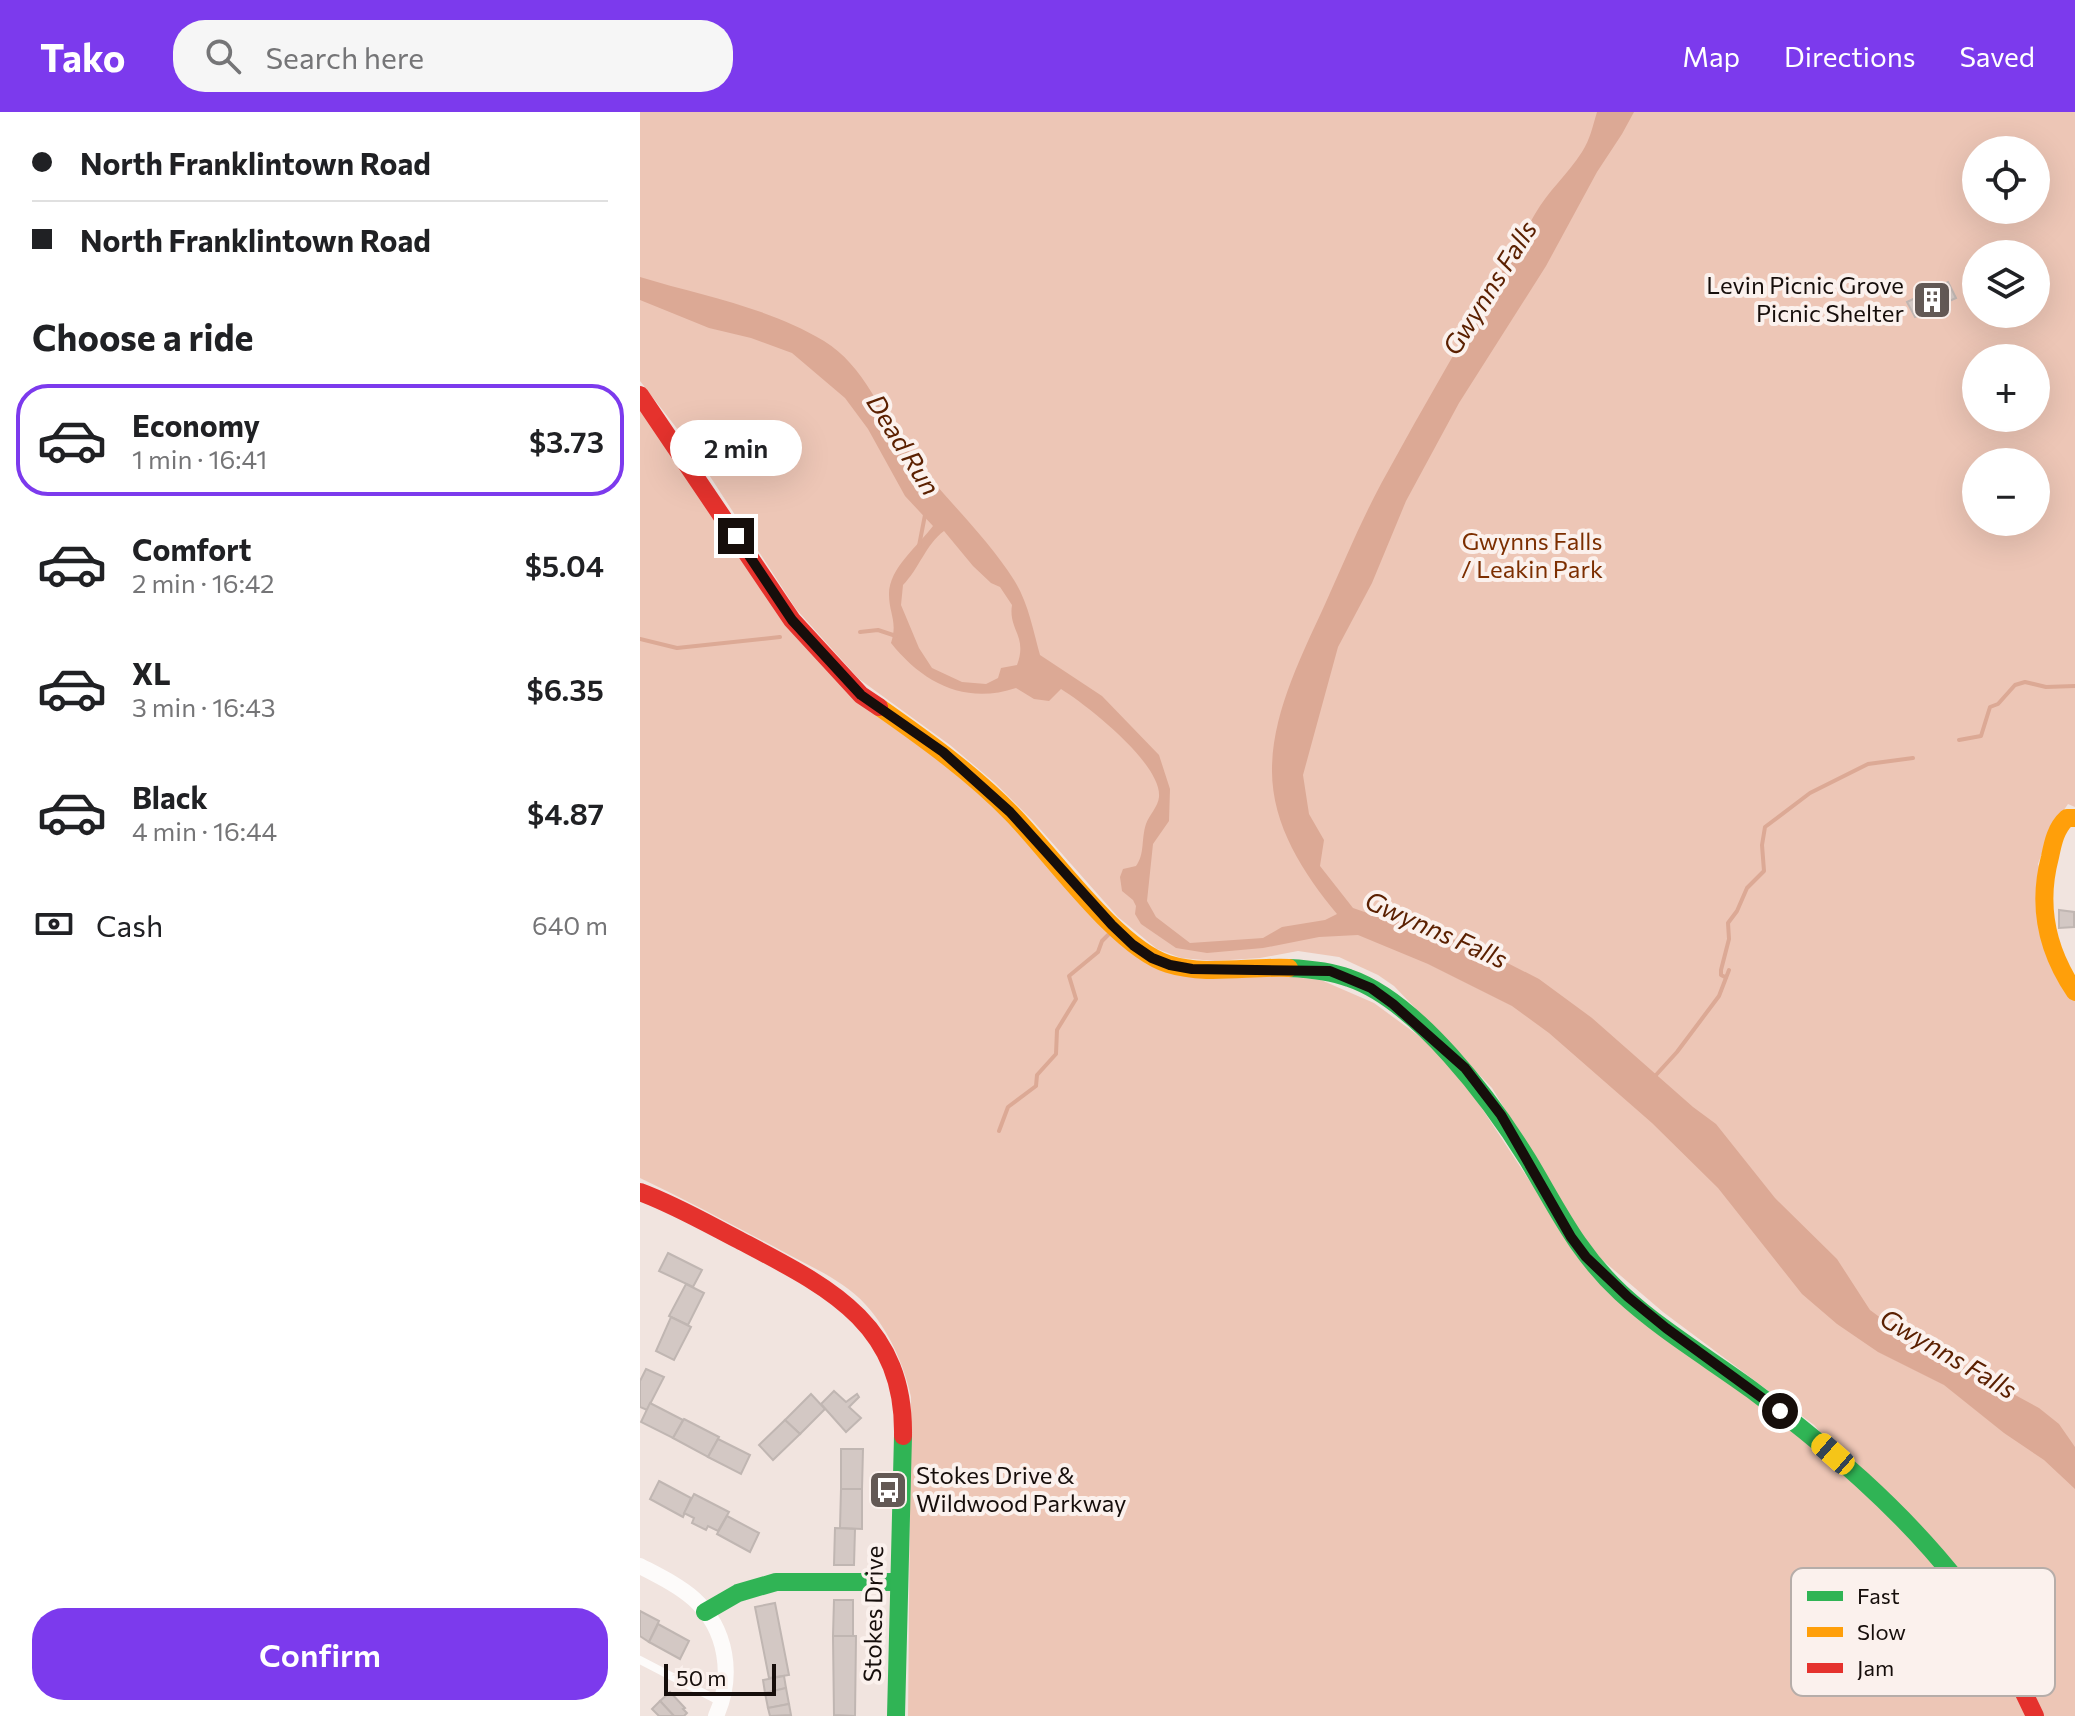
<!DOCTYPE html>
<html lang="en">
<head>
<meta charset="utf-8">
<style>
	body { margin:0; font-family:Commissioner,sans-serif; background:#f6f6f6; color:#202124; height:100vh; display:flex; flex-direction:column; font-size:30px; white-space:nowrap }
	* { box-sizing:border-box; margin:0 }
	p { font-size:26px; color:#757577 }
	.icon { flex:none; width:44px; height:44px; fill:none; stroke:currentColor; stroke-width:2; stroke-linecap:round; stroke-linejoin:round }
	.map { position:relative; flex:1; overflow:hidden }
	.side { display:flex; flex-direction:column; background:#fff; width:640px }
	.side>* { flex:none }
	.guide { display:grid; align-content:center; height:176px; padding:0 32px; background:#fff }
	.buttons { position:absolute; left:1322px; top:24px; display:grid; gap:16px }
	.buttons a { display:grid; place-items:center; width:88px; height:88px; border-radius:50%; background:#fff; box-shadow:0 8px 32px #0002; font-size:40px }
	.scale { position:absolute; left:24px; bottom:20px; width:112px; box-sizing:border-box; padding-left:8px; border:4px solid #160e0b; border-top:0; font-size:22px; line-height:28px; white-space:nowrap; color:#160e0b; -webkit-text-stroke:6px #fbf1ed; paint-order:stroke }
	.end { position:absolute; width:36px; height:36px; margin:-18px; border:10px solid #160e0b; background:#fff; box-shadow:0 0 0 4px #fff }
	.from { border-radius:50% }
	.bubble { position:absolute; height:56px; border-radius:28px; background:#fff; box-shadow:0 8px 32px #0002; font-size:26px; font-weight:600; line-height:56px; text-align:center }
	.car { position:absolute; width:24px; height:48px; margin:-24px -12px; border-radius:10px; box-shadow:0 0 6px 2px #0007; background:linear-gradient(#f5c518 24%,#345 0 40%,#f5c518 0 76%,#345 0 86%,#f5c518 0) }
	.guide b { display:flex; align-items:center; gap:28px; height:76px; font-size:30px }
	.guide b+b { border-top:2px solid #e0e0e0 }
	.guide i { width:20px; height:20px; background:#202124 }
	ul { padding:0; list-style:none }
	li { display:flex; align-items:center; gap:24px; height:112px; margin:0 16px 12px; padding:0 16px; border:4px solid transparent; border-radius:32px }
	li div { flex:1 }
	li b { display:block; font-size:30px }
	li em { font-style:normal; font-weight:600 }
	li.active { border-color:#7c3aed }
	li>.icon { width:72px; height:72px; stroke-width:1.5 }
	h2 { padding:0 32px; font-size:36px; line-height:96px }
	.pay { display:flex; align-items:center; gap:20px; height:88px; padding:0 32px; font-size:30px }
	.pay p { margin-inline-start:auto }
	.button { display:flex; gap:16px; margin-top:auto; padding:16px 32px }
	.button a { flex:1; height:92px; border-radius:32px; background:#7c3aed; color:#fff; font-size:32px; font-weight:600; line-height:92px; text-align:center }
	header { display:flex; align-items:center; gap:48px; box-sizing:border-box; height:112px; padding:0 40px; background:#7c3aed; color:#fff }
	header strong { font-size:38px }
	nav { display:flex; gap:44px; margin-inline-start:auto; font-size:28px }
	.search { width:560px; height:72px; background:#f6f6f6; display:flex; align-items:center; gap:20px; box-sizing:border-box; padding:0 28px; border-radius:32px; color:#757577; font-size:30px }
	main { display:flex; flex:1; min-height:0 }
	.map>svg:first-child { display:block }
</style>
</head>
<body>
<header>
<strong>Tako</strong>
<div class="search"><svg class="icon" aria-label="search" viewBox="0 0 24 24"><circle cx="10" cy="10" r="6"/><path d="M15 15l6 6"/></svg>Search here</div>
<nav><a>Map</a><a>Directions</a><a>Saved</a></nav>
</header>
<main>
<section class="side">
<div class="guide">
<b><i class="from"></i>North Franklintown Road</b>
<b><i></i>North Franklintown Road</b>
</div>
<h2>Choose a ride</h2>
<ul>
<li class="active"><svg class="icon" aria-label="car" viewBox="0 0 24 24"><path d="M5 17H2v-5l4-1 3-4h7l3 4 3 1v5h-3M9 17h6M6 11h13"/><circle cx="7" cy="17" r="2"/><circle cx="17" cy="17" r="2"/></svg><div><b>Economy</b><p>1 min · 16:41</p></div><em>$3.73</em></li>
<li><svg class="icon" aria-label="car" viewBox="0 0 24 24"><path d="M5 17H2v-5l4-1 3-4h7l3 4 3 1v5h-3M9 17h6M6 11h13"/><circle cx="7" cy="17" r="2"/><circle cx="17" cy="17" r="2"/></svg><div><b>Comfort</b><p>2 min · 16:42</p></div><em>$5.04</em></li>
<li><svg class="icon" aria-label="car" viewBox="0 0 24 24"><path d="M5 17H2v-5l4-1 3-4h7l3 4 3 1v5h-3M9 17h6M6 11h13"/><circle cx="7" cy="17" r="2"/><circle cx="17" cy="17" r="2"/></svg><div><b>XL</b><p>3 min · 16:43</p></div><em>$6.35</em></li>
<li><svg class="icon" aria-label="car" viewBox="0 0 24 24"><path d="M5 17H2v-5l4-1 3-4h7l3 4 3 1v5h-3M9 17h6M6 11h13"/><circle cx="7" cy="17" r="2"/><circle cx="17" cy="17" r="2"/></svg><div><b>Black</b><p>4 min · 16:44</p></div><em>$4.87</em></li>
</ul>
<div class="pay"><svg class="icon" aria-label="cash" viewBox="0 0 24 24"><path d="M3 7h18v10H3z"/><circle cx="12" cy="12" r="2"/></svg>Cash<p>640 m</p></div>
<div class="button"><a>Confirm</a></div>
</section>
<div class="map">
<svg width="1435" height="1604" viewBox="0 0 1435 1604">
	<rect width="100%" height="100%" fill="#f1e4df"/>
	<g fill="#edc6b6" fill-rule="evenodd">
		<path d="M 0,0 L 1435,0 L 1435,695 L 1428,692 L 1411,717 L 1398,752 L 1435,889 L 1435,1604 L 1403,1604 L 1383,1557 L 1174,1313 L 1023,1200 L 960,1146 L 938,1117 L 852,976 L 754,874 L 738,863 L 699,845 L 658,839 L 620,846 L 574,849 L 541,846 L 517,837 L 478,805 L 392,708 L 355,671 L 310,633 L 219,567 L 156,497 L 49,332 L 0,269 ZM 1336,38 L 1396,38 L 1396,98 L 1336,98 ZM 1336,142 L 1396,142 L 1396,202 L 1336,202 ZM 1336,246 L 1396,246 L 1396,306 L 1336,306 ZM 1336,350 L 1396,350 L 1396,410 L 1336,410 Z"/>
		<path d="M 0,291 L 152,514 L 352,689 L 508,850 L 681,868 L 734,891 L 779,924 L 818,960 L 925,1123 L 1256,1406 L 1337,1504 L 1389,1604 L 268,1604 L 271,1285 C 264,1252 248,1217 225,1192 C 203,1168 171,1155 142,1139 C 95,1114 48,1089 0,1066 Z"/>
	</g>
	<path fill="#dca995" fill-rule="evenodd" d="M 957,0 L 994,0 L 982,22 L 957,60 L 906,154 L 819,291 L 766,389 L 732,471 L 698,535 L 663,663 L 669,702 L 684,728 L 680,754 L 713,796 L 739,805 L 762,808 L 842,838 L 899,867 L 952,906 L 1053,995 L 1076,1012 L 1135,1086 L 1197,1147 L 1230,1198 L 1261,1221 L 1399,1296 L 1419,1312 L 1435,1335 L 1435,1377 L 1404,1348 L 1364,1321 L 1304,1273 L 1238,1240 L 1197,1212 L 1162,1182 L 1078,1076 L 1012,1011 L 909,921 L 872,894 L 788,852 L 718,823 L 679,825 L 623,836 L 567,841 L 536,836 L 501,812 L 495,802 L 496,794 L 493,788 L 482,779 L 480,765 L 483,757 L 496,754 C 505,742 501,727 506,712 C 509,703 518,695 519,685 C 522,652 447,593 421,577 L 409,589 L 394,587 L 376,576 C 325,593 283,571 251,531 C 258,509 249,502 249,482 C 249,456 279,433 293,414 L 265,384 L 228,317 L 205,286 L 152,241 L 111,226 L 69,216 L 0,188 L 0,165 C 62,184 128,195 184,229 C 225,254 241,303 269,340 C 302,384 344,421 374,468 C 388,490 393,518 400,543 L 462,584 L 519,643 L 530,677 L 529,709 L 513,732 L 507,789 L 516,805 L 550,831 L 623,826 L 642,815 L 685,808 L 697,802 C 663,761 631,712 632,656 C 633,598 663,541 686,490 C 704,450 721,409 742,370 C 791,280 844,191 895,102 C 908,79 928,62 942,40 C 950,28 953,13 957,0 ZM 304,419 L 333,454 L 351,471 L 360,475 L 372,493 C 368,518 388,524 377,553 L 361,556 L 358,566 L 346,572 L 322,570 L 292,556 L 279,536 L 261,493 L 263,473 C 279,457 286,432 304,419 Z"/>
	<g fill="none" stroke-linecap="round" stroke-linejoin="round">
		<g stroke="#dca995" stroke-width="4">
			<polyline points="279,434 285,403"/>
			<polyline points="220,520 238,518 256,524"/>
			<polyline points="0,527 37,536 140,525"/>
			<polyline points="1319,628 1341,624 1350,595 1358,592 1375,573 1385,570 1406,575 1435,574"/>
			<polyline points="1085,865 1081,863 1081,858 1089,827 1088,811 1097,799 1107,776 1124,759 1122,733 1125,715 1170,681 1228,652 1273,646"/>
			<polyline points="1016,963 1037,940 1079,884 1089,858"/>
			<polyline points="359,1019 368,995 396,974 397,963 416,942 417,918 436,887 429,864 458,840 462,829 468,823"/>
		</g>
	</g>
	<g fill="#d3c8c4" stroke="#c0b6b2" stroke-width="2">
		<polygon points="1308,170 1316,186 1275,205 1267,190"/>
		<polygon points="1419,798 1434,800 1434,815 1419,816"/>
		<polygon points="28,1141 62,1158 53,1175 19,1159"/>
		<polygon points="46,1172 64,1181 48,1213 29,1204"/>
		<polygon points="31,1205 51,1215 34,1248 16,1239"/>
		<polygon points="6,1257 24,1265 7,1298 0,1295 0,1269"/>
		<polygon points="194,1279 206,1290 217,1282 219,1285 209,1295 221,1306 206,1320 181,1292"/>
		<polygon points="171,1282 185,1297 160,1322 145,1308"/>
		<polygon points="10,1291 43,1308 33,1326 1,1310"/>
		<polygon points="44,1307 79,1325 68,1345 33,1326"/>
		<polygon points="145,1308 160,1322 133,1348 119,1333"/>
		<polygon points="78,1327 110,1343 101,1362 68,1345"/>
		<polygon points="201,1337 223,1337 222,1377 201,1377"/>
		<polygon points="19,1369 51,1386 43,1405 10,1387"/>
		<polygon points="201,1377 222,1377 222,1417 200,1416"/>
		<polygon points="54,1382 89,1400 78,1419 68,1414 66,1418 52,1411 54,1406 44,1401"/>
		<polygon points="87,1404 119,1421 110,1440 77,1422"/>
		<polygon points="195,1416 215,1417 214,1453 194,1453"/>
		<polygon points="194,1488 213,1488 213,1524 193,1524"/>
		<polygon points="135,1491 149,1563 129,1566 115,1495"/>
		<polygon points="0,1499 19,1509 9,1530 0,1524"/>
		<polygon points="18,1512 49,1529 40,1547 9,1530"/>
		<polygon points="193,1524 216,1524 215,1604 194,1603"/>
		<polygon points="144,1564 146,1576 125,1581 123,1568"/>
		<polygon points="146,1576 149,1592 128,1596 125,1581"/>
		<polygon points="30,1580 45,1596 43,1597 47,1601 44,1604 34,1604 20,1589"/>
		<polygon points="20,1589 34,1604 19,1604 12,1597"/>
		<polygon points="149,1592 151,1603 130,1604 128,1596"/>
	</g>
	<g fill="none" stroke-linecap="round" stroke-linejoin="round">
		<polyline stroke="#fdfbfa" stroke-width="8" points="0,1548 81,1590"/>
		<path stroke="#fdfbfa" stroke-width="16" d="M 0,1454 C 19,1464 38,1473 54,1487 C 87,1517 94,1564 76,1604"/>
		<g stroke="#30b455" stroke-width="18">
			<path d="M 649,856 C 669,857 690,859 709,866 C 777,889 851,988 888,1048 C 918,1098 937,1140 981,1181 C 1021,1218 1068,1246 1112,1278 C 1188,1335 1260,1396 1319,1471"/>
			<polyline points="65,1500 98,1481 136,1470 258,1470"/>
			<polyline points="256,1604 263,1324"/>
		</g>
		<g stroke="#ff9f0a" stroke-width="18">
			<path d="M 239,595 C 286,628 332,661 372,702 C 411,742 477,836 528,852 C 566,864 610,854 649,856"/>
			<path d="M 1435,706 L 1427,706 C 1416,716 1413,730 1410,745 C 1397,794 1407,839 1435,880"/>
		</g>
		<g stroke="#e5322d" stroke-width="18">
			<polyline points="0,283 152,508 221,583 239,595"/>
			<path d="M 0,1080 C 35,1093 66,1111 99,1128 C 186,1174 265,1210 263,1324"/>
			<polyline points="1319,1471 1362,1535 1395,1604"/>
		</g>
	</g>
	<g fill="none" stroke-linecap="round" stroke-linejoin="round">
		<polyline stroke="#160e0b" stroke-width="10" points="96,424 152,508 221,583 303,640 370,700 472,813 493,833 512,846 530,853 552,857 690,859 731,876 753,892 825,956 861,1003 931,1125 946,1145 988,1185 1026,1216 1140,1299"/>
	</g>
	<defs>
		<g id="building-square" transform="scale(2)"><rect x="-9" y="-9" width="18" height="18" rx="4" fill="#635955" stroke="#fbf1ed"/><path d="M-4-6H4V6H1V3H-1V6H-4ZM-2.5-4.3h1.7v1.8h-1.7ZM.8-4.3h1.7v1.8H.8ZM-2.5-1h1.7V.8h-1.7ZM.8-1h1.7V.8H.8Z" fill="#fff"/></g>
		<g id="bus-square" transform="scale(2)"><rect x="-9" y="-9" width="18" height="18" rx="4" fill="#635955" stroke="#fbf1ed"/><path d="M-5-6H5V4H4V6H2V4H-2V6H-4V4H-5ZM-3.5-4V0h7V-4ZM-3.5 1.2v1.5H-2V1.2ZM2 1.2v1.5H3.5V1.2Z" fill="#fff"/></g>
	</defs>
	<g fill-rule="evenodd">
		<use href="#building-square" x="1292" y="188"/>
		<use href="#bus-square" x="248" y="1378"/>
	</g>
	<g text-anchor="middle" stroke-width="8" stroke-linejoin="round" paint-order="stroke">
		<g font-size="24" fill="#160e0b" stroke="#fbf1ed" text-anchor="end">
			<text x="1264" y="182">Levin Picnic Grove<tspan x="1264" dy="28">Picnic Shelter</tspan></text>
			<text x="276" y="1372" text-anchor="start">Stokes Drive &amp;<tspan x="276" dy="28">Wildwood Parkway</tspan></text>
		</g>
		<g font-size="24" fill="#7c2e00" stroke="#fbf1ed">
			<text x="892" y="438">Gwynns Falls<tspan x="892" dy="28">/ Leakin Park</tspan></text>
		</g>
		<g font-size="24" fill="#160e0b" stroke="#fbf1ed">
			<text transform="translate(234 1502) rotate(-89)" y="8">Stokes Drive</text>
		</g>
		<g font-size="26" font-style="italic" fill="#5b2001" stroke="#fbf1ed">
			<text transform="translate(850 176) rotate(-58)" y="9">Gwynns Falls</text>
			<text transform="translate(263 333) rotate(58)" y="9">Dead Run</text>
			<text transform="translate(796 818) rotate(24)" y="9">Gwynns Falls</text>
			<text transform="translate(1308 1242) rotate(30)" y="9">Gwynns Falls</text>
		</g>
	</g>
	<rect x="1151" y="1456" width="264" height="128" rx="12" fill="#fbf1ed" stroke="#b6ada9" stroke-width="2"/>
	<rect x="1167" y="1479" width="36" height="10" fill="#30b455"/>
	<rect x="1167" y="1515" width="36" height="10" fill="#ff9f0a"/>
	<rect x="1167" y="1551" width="36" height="10" fill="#e5322d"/>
	<g font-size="22" fill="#160e0b">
		<text x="1217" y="1492">Fast</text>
		<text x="1217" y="1528">Slow</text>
		<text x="1217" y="1564">Jam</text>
	</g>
</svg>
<div class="buttons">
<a><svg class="icon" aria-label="locate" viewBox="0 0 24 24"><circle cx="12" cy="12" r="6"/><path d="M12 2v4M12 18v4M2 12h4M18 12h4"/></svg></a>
<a><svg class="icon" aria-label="layers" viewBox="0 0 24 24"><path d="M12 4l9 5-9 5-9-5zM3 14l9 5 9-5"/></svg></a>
<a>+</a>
<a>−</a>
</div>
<div class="scale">50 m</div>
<i class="end from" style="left:1140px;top:1299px"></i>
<i class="end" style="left:96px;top:424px"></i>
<div class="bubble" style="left:30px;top:308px;width:132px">2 min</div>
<i class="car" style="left:1193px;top:1342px;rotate:311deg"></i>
</div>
</main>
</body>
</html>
